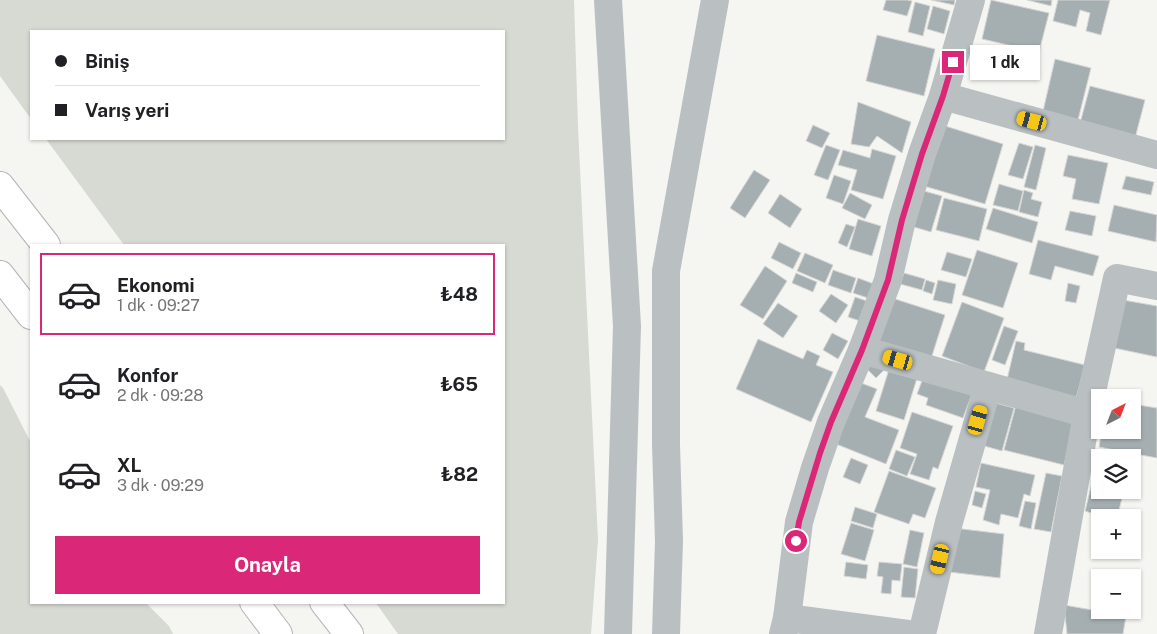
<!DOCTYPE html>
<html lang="tr">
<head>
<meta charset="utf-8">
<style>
	body { margin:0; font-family:"Public Sans",sans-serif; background:#f6f6f6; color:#202124; height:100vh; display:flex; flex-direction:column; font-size:19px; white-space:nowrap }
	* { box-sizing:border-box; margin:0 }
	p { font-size:16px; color:#757577 }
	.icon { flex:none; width:28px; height:28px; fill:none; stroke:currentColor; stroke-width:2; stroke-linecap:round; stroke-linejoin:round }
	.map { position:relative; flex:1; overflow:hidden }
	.drawer { position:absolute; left:30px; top:244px; width:475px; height:360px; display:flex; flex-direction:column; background:#fff; border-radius:0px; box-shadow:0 1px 4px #0004 }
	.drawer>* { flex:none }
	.guide { position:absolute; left:30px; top:30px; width:475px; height:110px; border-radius:0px; box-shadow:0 1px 4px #0004; display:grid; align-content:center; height:110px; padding:0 25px; background:#fff }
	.needle { width:32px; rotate:42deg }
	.fabs { position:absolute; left:1091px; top:389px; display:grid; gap:10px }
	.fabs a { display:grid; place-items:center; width:50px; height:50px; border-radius:0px; background:#fff; box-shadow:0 1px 4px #0004; font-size:25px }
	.end { position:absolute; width:22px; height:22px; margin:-11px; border:6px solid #db2777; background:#fff; box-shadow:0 0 0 2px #fff }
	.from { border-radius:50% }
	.bubble { position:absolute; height:35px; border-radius:0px; background:#fff; box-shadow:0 1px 4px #0004; font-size:16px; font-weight:700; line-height:35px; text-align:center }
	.car { position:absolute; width:15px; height:30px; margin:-15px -8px; border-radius:6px; box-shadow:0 0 4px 1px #0007; background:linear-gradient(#f5c518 24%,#345 0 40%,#f5c518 0 76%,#345 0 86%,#f5c518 0) }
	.guide b { display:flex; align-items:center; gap:18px; height:48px; font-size:19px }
	.guide b+b { border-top:1px solid #e0e0e0 }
	.guide i { width:12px; height:12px; background:#202124 }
	ul { padding:9px 0 0; list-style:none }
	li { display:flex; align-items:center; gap:15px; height:82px; margin:0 10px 8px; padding:0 15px; border:2px solid transparent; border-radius:0px }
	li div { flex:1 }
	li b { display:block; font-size:19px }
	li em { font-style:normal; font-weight:700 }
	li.selected { border-color:#db2777 }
	li>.icon { width:45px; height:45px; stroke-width:1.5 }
	.action { display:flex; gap:10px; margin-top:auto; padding:10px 25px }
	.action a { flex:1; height:58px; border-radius:0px; background:#db2777; color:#fff; font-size:20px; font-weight:700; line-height:58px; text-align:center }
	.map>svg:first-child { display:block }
</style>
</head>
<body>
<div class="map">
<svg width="1157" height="634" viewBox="0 0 1157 634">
	<rect width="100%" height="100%" fill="#f5f5f2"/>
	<g fill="#d6dad2">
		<polygon points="0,0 574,0 578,127 598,540 591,634 398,634 376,603 504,602 504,245 124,245 46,139 504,139 504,31 31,31 31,119 0,76"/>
		<polygon points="0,385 3,388 31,443 31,602 146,603 169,626 173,634 0,634"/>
	</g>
	<g fill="#a5aeb1" stroke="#d7d6d5">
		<polygon points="886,0 907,0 912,1 907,16 883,10"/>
		<polygon points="931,0 955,0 954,5"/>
		<polygon points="991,0 1049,13 1039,52 982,39"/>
		<polygon points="1027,0 1052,0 1051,6"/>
		<polygon points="1058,0 1110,0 1101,35 1086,31 1090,13 1080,10 1076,27 1053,21"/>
		<polygon points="915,2 930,6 923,36 908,32"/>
		<polygon points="933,6 950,11 944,34 927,29"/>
		<polygon points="877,35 935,49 924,96 866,81"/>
		<polygon points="1055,59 1091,68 1076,128 1041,120"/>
		<polygon points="1090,86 1145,100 1134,142 1079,127"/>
		<polygon points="858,102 911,122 902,153 877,136 869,147 851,144"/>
		<polygon points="813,125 830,133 822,148 806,141"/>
		<polygon points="942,125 1003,144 985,204 924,186"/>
		<polygon points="1019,143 1033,147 1023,179 1008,175"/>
		<polygon points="826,145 840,150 828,180 814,175"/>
		<polygon points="1035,145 1046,148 1036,190 1024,187"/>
		<polygon points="872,149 896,156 883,199 851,190 857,170 838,165 843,150 870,158"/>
		<polygon points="1068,155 1108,163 1099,204 1072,199 1076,179 1063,176"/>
		<polygon points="754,170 770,180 745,218 730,208"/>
		<polygon points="834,175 851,181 843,204 826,198"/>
		<polygon points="1126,176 1154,182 1151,195 1122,189"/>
		<polygon points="999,184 1023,191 1018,211 993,205"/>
		<polygon points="1024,190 1033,193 1031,199 1042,202 1038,217 1019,212"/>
		<polygon points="924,191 942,196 931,232 914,227"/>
		<polygon points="850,193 872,205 865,219 842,208"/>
		<polygon points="780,194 802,209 790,228 768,213"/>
		<polygon points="944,198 987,209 979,241 936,230"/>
		<polygon points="1114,205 1157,215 1156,242 1108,231"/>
		<polygon points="993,208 1038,222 1032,243 986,229"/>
		<polygon points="1070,211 1096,216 1092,236 1065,230"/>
		<polygon points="858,219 881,226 872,256 849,249"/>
		<polygon points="846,224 855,227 847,247 838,243"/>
		<polygon points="1038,240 1099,256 1093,276 1055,266 1051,280 1029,274"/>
		<polygon points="779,242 801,253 793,269 771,258"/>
		<polygon points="977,250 1018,263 1003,308 962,295"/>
		<polygon points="947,252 972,259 966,277 941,270"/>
		<polygon points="805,253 833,265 825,283 797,271"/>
		<polygon points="765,266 787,281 763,319 740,305"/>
		<polygon points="833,270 856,278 851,293 828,285"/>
		<polygon points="796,273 817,282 813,292 792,283"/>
		<polygon points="904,273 925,279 922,290 900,284"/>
		<polygon points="858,278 874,284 868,298 853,293"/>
		<polygon points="926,280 935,283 932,294 923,291"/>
		<polygon points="938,280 956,284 952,304 933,300"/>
		<polygon points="1068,283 1080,286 1076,303 1065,301"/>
		<polygon points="831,294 848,305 836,323 819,311"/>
		<polygon points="855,297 867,301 860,321 848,317"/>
		<polygon points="892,298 945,315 930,362 877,345"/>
		<polygon points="1123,300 1157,306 1157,357 1114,348"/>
		<polygon points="962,302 1004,318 984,372 942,356"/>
		<polygon points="778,303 798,316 783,338 763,324"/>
		<polygon points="1004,326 1018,331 1005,365 992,360"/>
		<polygon points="832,333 848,341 838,359 823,350"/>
		<polygon points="758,339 803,359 807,350 820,356 816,365 833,372 811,422 736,389"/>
		<polygon points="1016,341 1025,343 1024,350 1085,365 1075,402 1006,384"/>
		<polygon points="873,358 885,369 876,378 865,367"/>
		<polygon points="890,366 918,375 904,420 876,411"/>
		<polygon points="925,373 973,391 963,418 926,405 928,398 917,394"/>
		<polygon points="861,383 877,389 865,417 899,430 886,464 836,444"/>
		<polygon points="992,402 1014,408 1002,451 981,445"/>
		<polygon points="1132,404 1157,408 1157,458 1099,447 1102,430 1132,430"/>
		<polygon points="1016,405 1075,420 1064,465 1004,450"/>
		<polygon points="912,412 953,426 938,469 933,467 929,480 910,474 917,454 900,448"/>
		<polygon points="896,450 915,457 907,476 889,469"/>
		<polygon points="851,458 868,465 860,484 843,477"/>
		<polygon points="981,463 1035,475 1030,496 1024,494 1018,518 1001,514 999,525 983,520 990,490 976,487"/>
		<polygon points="1097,463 1100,464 1100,490 1124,490 1117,518 1108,518 1085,511"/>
		<polygon points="889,471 936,488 925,518 913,514 909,524 874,512"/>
		<polygon points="1046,473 1062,476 1051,532 1034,529"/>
		<polygon points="975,491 986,494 982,508 972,505"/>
		<polygon points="1025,501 1036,503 1031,529 1019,526"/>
		<polygon points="855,507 877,514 873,528 851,521"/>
		<polygon points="851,523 874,530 865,561 841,554"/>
		<polygon points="954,528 1004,534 1000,578 949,572"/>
		<polygon points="910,530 924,533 917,567 903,564"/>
		<polygon points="846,562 868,565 866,579 844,576"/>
		<polygon points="879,562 902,564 900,581 892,580 891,594 881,593 883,577 877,576"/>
		<polygon points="904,567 918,569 915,598 901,597"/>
		<polygon points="1064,605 1126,616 1123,634 1067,634"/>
	</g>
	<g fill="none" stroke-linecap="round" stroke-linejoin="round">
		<g stroke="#b0b5b7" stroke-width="30">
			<g id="highway">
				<polyline points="0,186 46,245"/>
				<polyline points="0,275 31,315"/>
				<polyline points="254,602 278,634"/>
				<polyline points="324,602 349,634"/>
			</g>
		</g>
		<g stroke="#bac0c2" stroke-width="28">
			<polyline points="608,0 627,326 618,634"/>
			<polyline points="943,96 1157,155"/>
			<polyline points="862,350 1087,414"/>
			<polyline points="787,618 908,634"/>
			<polyline points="666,634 669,541 666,445 666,271 715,0"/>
			<polyline points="783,634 787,618 799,522 815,468 831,422 862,350 888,280 902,220 922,154 943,96 971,0"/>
			<polyline points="922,634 949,522 988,386"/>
			<polyline points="1048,634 1087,414 1117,278 1157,286"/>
		</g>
		<use href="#highway" stroke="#fff" stroke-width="28"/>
	</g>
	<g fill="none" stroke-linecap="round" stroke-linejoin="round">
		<polyline stroke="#db2777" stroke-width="6" points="796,541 799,522 820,453 831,422 862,350 888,280 902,220 922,154 943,96 953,62"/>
	</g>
</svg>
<div class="fabs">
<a><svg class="needle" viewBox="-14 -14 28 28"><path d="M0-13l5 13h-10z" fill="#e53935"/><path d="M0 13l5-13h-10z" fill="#757577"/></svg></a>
<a><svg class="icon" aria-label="layers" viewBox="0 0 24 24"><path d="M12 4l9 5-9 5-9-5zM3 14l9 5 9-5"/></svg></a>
<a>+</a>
<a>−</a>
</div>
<i class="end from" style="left:796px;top:541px"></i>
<i class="end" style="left:953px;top:62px"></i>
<div class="bubble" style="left:970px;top:45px;width:70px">1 dk</div>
<i class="car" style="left:1032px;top:121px;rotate:285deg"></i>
<i class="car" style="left:898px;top:360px;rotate:286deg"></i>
<i class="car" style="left:978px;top:420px;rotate:16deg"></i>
<i class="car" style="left:940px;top:559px;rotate:193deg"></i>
<div class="guide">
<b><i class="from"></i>Biniş</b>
<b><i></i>Varış yeri</b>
</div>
<section class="drawer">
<ul>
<li class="selected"><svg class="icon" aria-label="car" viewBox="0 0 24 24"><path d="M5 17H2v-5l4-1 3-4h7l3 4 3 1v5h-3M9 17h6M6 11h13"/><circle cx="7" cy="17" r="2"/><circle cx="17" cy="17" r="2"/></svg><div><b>Ekonomi</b><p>1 dk · 09:27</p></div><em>₺48</em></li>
<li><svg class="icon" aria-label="car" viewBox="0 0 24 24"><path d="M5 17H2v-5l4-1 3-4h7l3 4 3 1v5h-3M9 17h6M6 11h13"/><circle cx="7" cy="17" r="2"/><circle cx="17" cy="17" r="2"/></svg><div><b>Konfor</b><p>2 dk · 09:28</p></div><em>₺65</em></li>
<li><svg class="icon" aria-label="car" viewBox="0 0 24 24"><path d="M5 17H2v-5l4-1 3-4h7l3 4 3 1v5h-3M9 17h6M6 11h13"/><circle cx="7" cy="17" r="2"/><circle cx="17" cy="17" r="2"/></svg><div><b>XL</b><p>3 dk · 09:29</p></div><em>₺82</em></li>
</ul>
<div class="action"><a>Onayla</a></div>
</section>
</div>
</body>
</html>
